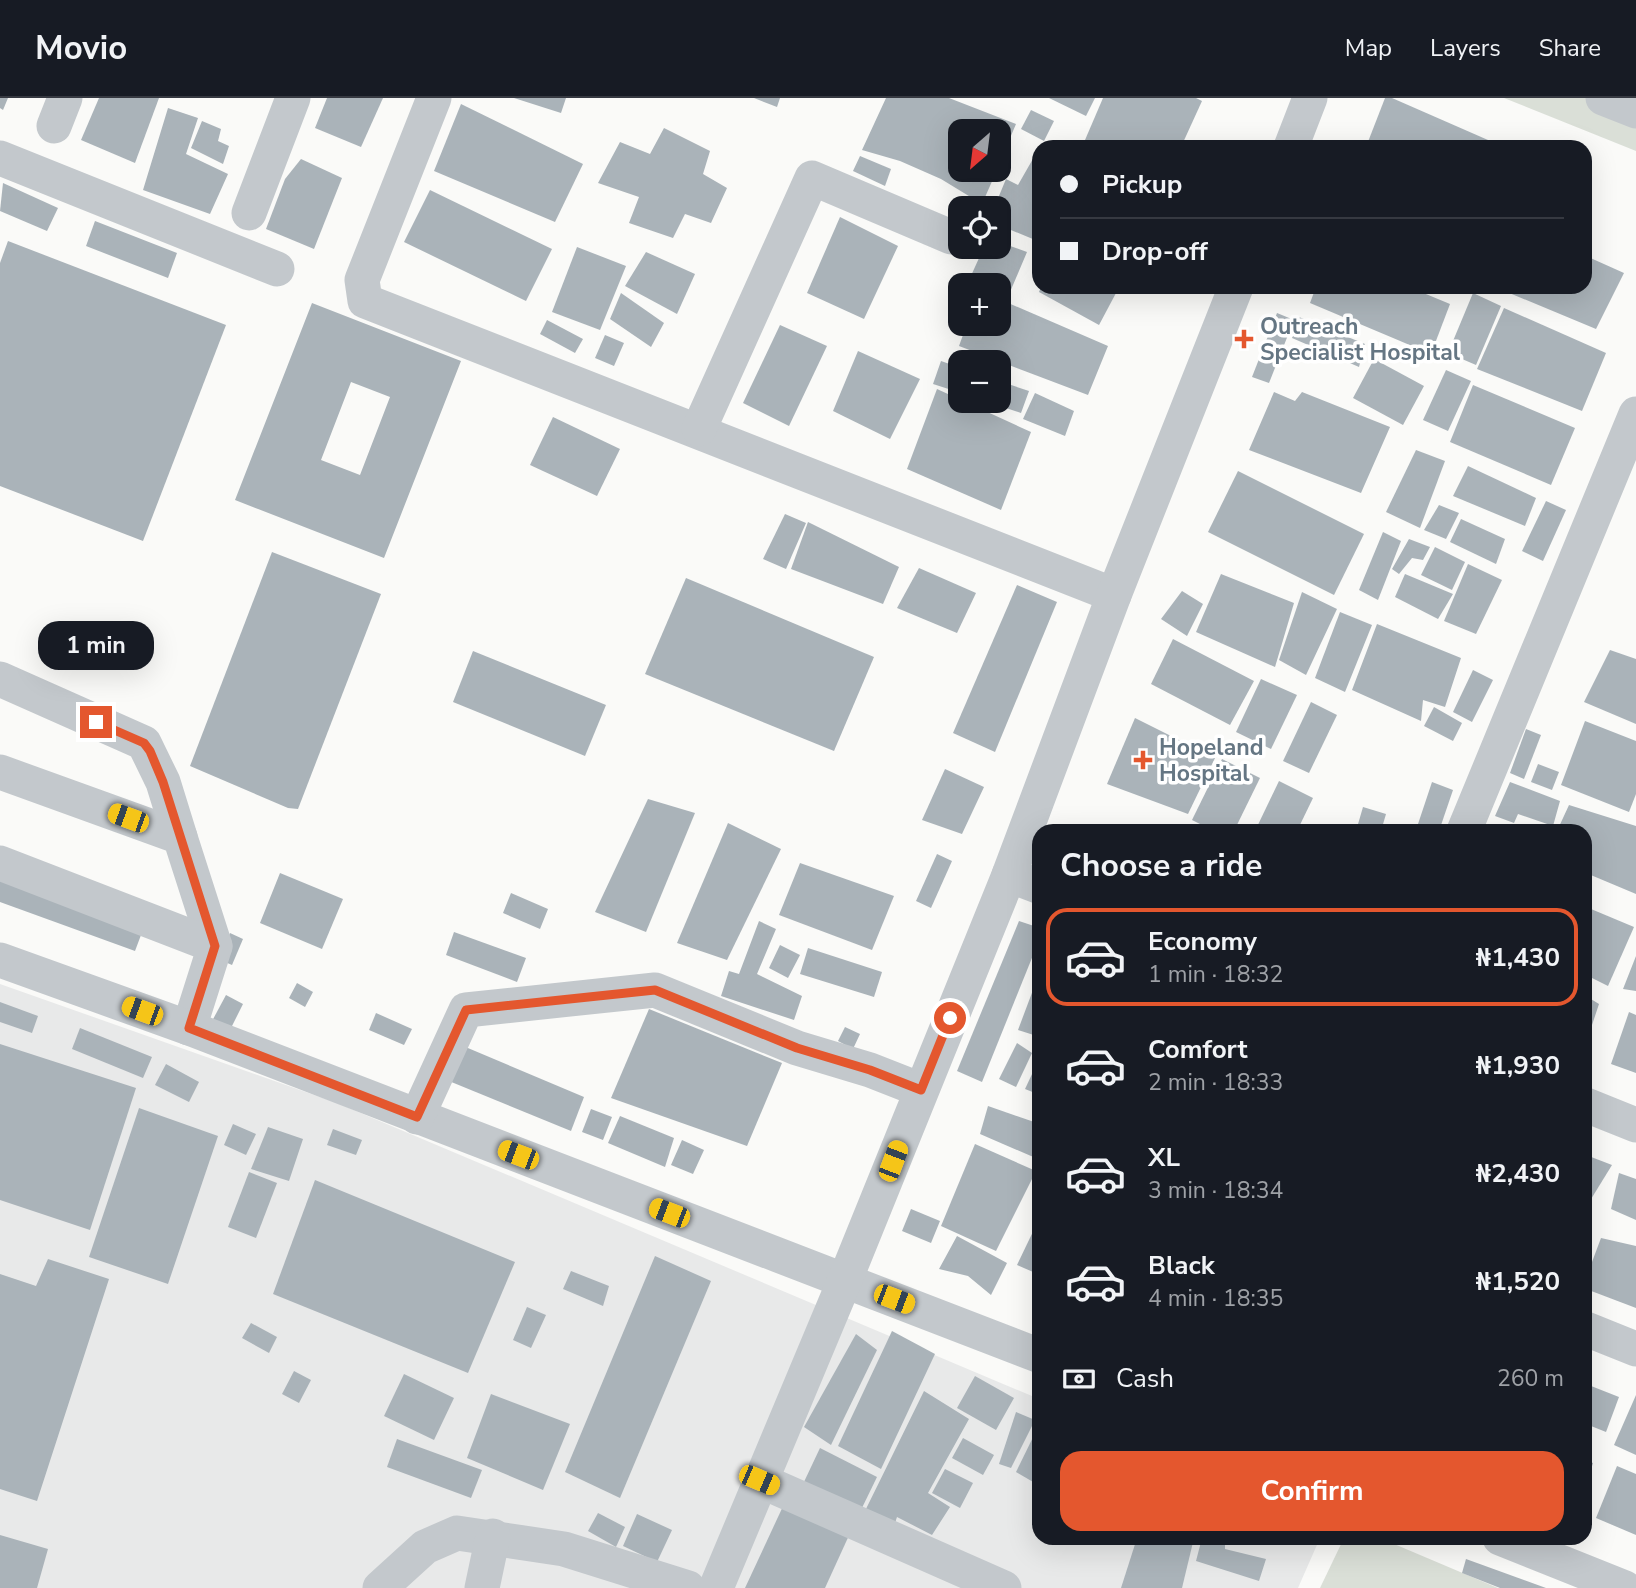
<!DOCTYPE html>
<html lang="en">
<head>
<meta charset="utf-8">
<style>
	body { margin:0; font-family:"Nunito Sans",sans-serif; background:#242831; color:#f1f3f6; height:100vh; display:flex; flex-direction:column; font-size:26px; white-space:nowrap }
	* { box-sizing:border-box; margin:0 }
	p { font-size:23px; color:#9ea1a6 }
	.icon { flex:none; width:38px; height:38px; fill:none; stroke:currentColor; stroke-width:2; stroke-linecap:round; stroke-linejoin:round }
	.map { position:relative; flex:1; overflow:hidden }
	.side { position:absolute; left:1032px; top:726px; width:560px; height:721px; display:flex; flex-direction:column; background:#171b24; border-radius:21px; box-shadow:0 7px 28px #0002 }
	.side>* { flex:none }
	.top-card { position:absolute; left:1032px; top:42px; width:560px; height:154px; border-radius:21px; box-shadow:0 7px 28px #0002; display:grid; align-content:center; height:154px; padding:0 28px; background:#171b24 }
	.needle { width:46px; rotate:208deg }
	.controls { position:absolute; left:948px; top:21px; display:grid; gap:14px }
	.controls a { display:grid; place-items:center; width:63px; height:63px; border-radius:14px; background:#171b24; box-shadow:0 7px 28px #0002; font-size:35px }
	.end { position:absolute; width:32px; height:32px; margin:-16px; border:9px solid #e4572e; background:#fff; box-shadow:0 0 0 4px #fff }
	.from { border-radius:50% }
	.bubble { position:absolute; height:49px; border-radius:21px; background:#171b24; box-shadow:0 7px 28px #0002; font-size:23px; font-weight:700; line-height:49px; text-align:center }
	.car { position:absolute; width:21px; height:42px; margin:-21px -10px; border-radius:9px; box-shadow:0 0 5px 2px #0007; background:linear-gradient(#f5c518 24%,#345 0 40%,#f5c518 0 76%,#345 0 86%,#f5c518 0) }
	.top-card b { display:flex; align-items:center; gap:24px; height:66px; font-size:26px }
	.top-card b+b { border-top:2px solid #363941 }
	.top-card i { width:18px; height:18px; background:#f1f3f6 }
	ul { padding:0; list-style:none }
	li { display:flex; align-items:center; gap:21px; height:98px; margin:0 14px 10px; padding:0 14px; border:4px solid transparent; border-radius:21px }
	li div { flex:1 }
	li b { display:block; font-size:26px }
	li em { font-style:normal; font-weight:700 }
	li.selected { border-color:#e4572e }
	li>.icon { width:63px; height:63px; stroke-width:1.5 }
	h2 { padding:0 28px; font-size:32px; line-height:84px }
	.pay { display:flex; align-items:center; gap:18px; height:77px; padding:0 28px; font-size:26px }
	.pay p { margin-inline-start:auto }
	.button { display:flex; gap:14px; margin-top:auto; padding:14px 28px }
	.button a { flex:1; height:80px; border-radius:21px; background:#e4572e; color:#fff; font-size:28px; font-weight:700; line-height:80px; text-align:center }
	header { display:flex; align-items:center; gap:42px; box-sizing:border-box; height:98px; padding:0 35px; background:#171b24; border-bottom:2px solid #363941 }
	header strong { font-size:33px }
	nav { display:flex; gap:38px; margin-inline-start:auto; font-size:24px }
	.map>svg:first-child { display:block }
</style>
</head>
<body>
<header>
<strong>Movio</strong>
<nav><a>Map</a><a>Layers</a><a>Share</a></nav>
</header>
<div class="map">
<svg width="1636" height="1490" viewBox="0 0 1636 1490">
	<rect width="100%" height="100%" fill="#fafaf8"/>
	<polygon fill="#e8e9e9" points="0,886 337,1005 1039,1301 1040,1440 1320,1440 1298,1490 0,1490"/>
	<g fill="#dadfd7">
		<polygon points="1504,0 1636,0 1636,53"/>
		<polygon points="1344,1440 1380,1440 1498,1490 1320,1490"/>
	</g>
	<g fill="#aab3b9" fill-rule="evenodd">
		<polygon points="0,0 8,0 3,12 0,10"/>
		<polygon points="99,0 159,0 135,65 81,42"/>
		<polygon points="327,0 383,0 361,49 315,30"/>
		<polygon points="514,0 566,0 561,15"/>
		<polygon points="754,0 780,0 777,9"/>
		<polygon points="886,0 949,0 1016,26 999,66 999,33 961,33 961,72 997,72 982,106 941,81 900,63 862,52"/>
		<polygon points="1049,0 1095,0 1086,18"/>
		<polygon points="1103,0 1196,0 1202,3 1181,49 1101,49 1085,42"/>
		<polygon points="1385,0 1392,0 1504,49 1366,49"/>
		<polygon points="461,6 583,66 555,124 434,73"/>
		<polygon points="168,10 198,20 186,56 228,76 210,116 143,92"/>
		<polygon points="1031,12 1054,23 1044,43 1021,31"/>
		<polygon points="202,23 221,31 218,43 229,48 223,66 191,50"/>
		<polygon points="664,30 710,53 703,76 727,90 711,125 685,116 673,140 629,125 639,99 598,85 620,44 650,56"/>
		<polygon points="1038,52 1040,53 1040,144 999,127 999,110 994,110 1006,81 1018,87"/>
		<polygon points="860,58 891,71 885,88 853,73"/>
		<polygon points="301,61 342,80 314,151 266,131 285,81"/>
		<polygon points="3,85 58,110 47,133 0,113"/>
		<polygon points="430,92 552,151 526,203 404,144"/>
		<polygon points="840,119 898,148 864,221 807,195"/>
		<polygon points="95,123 177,155 168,180 86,148"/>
		<polygon points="8,143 226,227 143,443 0,388 0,165"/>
		<polygon points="999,144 1027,154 1010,194 999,187 970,180 984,149 999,149"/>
		<polygon points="577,149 626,168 600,232 552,214"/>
		<polygon points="646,154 695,176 677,216 625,188"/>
		<polygon points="1586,158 1624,175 1596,231 1495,189 1586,189"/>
		<polygon points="1041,189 1106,189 1116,195 1099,227 1039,194"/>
		<polygon points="1316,189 1409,189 1450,206 1431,256 1310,205"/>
		<polygon points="621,195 664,225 651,249 610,221"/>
		<polygon points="1473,195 1501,208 1476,267 1448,255"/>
		<polygon points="999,201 1108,248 1088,297 959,248 967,226 999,226"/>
		<path d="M 312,205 L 461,263 L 384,460 L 235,402 ZM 351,284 L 390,299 L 360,377 L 321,362 Z"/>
		<polygon points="1504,210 1606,255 1582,313 1477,271"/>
		<polygon points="1277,215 1294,222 1269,285 1252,279"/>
		<polygon points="1299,219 1365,246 1359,269 1292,240"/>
		<polygon points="547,222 583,241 575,255 540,236"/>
		<polygon points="780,227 827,248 789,328 743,305"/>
		<polygon points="605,237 624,245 614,268 595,260"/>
		<polygon points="858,253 920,281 890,341 833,313"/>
		<polygon points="1374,261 1424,288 1403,327 1353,300"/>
		<polygon points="941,263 961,270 961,295 933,286"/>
		<polygon points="1446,272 1471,283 1448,333 1423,322"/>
		<polygon points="999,283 1029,293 1021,315 985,303 999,303"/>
		<polygon points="1473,287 1575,330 1551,387 1450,344"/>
		<polygon points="937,291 1031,334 1001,412 907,371"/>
		<polygon points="1274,294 1295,303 1302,294 1390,329 1361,395 1249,352"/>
		<polygon points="1035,295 1074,313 1065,338 1023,321"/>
		<polygon points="553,319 620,351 597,398 530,367"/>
		<polygon points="1416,352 1445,363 1420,430 1386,414"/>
		<polygon points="1468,368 1536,400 1525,428 1453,398"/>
		<polygon points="1238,373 1364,436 1334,497 1208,434"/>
		<polygon points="1546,403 1566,412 1543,463 1522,453"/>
		<polygon points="1439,407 1459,415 1446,441 1424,432"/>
		<polygon points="785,416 806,425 786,471 763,461"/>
		<polygon points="1461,421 1505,441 1496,466 1450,444"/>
		<polygon points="808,424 899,469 883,506 791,471"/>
		<polygon points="1383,434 1401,443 1378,502 1359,492"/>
		<polygon points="1409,441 1430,449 1423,462 1412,460 1399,476 1392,471"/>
		<polygon points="1435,449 1465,464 1452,492 1421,477"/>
		<polygon points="272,454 381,496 298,711 288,710 190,668"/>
		<polygon points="1468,466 1502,482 1476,536 1444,523"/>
		<polygon points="919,470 976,495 957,535 897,510"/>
		<polygon points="1221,476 1294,505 1275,569 1196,534"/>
		<polygon points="1405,476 1453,496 1438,521 1395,499"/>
		<polygon points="686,480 874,559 834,653 645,576"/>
		<polygon points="1017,487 1057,504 995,654 953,635"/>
		<polygon points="1182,493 1203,506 1187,538 1161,521"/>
		<polygon points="1302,494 1337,511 1306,577 1279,562"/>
		<polygon points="1340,514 1372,527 1345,594 1315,580"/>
		<polygon points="1377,526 1461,560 1445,609 1423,602 1421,623 1352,592"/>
		<polygon points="1173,541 1254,583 1230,627 1151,586"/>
		<polygon points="1610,552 1636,561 1636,626 1584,604"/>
		<polygon points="473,553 606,607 585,658 453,604"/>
		<polygon points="1473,572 1493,582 1472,624 1453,614"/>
		<polygon points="1261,581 1297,597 1271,651 1236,634"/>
		<polygon points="1311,604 1337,617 1309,675 1283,663"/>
		<polygon points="1434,609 1462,625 1453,643 1424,628"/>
		<polygon points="1135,620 1215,660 1188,716 1107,686"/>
		<polygon points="1585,623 1636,643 1636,696 1629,714 1561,687"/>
		<polygon points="1526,631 1541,637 1524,681 1510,675"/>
		<polygon points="1222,661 1260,680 1234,733 1214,733 1192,722"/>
		<polygon points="1538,666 1559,674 1552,692 1531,684"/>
		<polygon points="945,671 984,689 962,736 922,722"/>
		<polygon points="1279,683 1313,700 1297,733 1255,733"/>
		<polygon points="1432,684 1453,692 1439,733 1418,726"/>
		<polygon points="1510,684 1560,703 1553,728 1518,716 1514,725 1495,718"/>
		<polygon points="648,701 695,715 646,834 595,814"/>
		<polygon points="1569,707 1636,728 1636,796 1586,775 1586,733 1557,733"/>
		<polygon points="1363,709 1386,716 1381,733 1356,733"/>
		<polygon points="728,725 781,751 727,862 677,845"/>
		<polygon points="937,756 952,763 931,810 916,803"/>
		<polygon points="800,765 894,798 872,852 779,817"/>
		<polygon points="280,775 343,801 322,851 260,825"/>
		<polygon points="0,777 144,829 135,853 0,804"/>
		<polygon points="511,795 548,811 540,831 503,815"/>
		<polygon points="1591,811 1634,829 1608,888 1586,877 1586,824"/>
		<polygon points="759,823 776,831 757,876 802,898 794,922 721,898 729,873 739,876"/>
		<polygon points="1019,823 1040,830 1040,840 982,984 957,973"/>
		<polygon points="454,834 526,860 517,884 446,857"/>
		<polygon points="230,835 243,841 232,867 218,861"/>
		<polygon points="780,847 800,857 788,880 769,870"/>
		<polygon points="808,850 882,874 874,899 800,876"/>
		<polygon points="1636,858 1636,893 1623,891"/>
		<polygon points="1039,876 1040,876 1040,939 1018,932"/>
		<polygon points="297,885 313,894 305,909 289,900"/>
		<polygon points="226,897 243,906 229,934 211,925"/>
		<polygon points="1586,898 1599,906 1592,927 1586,925"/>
		<polygon points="0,904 38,918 32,935 0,924"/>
		<polygon points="649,911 782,965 747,1048 611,1000"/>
		<polygon points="1629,914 1636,917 1636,975 1611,966"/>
		<polygon points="376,915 412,931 404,947 369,932"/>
		<polygon points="845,929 860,936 853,951 838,943"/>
		<polygon points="80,930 152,959 143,980 72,951"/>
		<polygon points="456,945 584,999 571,1033 444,981"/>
		<polygon points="1017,945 1032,955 1016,989 999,981"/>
		<polygon points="0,946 136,990 90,1132 0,1102"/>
		<polygon points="1040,959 1040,997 1025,991"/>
		<polygon points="166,966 199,984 189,1004 155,987"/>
		<polygon points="988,1008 1040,1026 1038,1061 980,1036"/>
		<polygon points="139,1010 218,1038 168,1186 89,1159"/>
		<polygon points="591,1011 612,1019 603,1042 582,1034"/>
		<polygon points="620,1018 674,1040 665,1069 608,1045"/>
		<polygon points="233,1026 256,1036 246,1057 224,1047"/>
		<polygon points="268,1029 303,1041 289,1083 251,1071"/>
		<polygon points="333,1031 362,1042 356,1057 327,1047"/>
		<polygon points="682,1042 704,1052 693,1076 671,1067"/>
		<polygon points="975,1046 1036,1073 996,1153 941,1128"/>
		<polygon points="1586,1057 1612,1067 1588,1106 1586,1105"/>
		<polygon points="249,1074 277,1085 256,1140 228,1129"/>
		<polygon points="1619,1075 1636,1081 1636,1122 1611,1111"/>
		<polygon points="315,1082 515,1164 468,1275 273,1196"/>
		<polygon points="911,1111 940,1123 931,1145 902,1133"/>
		<polygon points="1040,1119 1040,1177 1017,1167"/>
		<polygon points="957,1138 1007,1165 991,1197 968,1178 939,1171"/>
		<polygon points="1601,1140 1636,1148 1636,1210 1586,1191 1586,1180"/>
		<polygon points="655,1158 711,1183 620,1400 565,1374"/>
		<polygon points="48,1161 109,1181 37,1403 0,1391 0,1176 36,1188"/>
		<polygon points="571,1173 609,1188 603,1208 563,1191"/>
		<polygon points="527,1209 546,1217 531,1250 513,1242"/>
		<polygon points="251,1225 277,1239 269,1255 242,1240"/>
		<polygon points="892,1233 935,1256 881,1371 838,1348"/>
		<polygon points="856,1236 877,1252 831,1347 804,1329"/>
		<polygon points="294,1273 311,1282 299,1305 282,1296"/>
		<polygon points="404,1276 454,1300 434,1342 384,1318"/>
		<polygon points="975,1278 1014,1300 996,1332 957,1310"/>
		<polygon points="1586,1286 1619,1299 1606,1334 1586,1326"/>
		<polygon points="924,1293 969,1321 928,1395 950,1409 932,1437 897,1419 892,1434 863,1417"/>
		<polygon points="491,1296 570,1326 543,1392 467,1360"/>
		<polygon points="1636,1297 1636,1357 1614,1347"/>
		<polygon points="1016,1314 1035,1322 1011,1370 999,1366"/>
		<polygon points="1040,1325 1040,1388 1016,1374"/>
		<polygon points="963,1340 994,1357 983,1377 952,1360"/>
		<polygon points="397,1341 482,1372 471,1400 387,1369"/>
		<polygon points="820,1350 877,1379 860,1414 803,1386"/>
		<polygon points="1586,1362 1593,1365 1586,1388"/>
		<polygon points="1617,1368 1636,1376 1636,1437 1596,1420"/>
		<polygon points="945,1371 973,1385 960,1410 932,1395"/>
		<polygon points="785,1404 851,1433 825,1490 745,1490"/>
		<polygon points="598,1415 625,1429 616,1449 588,1433"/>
		<polygon points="637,1416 672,1432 657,1464 623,1448"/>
		<polygon points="0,1437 48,1451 37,1490 0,1490"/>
		<polygon points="1137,1440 1194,1440 1182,1490 1121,1490"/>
		<polygon points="1202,1440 1225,1440 1225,1451 1266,1461 1259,1483 1196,1463"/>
		<polygon points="1466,1461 1546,1490 1500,1490 1462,1475"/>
	</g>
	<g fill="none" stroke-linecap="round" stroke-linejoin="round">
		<g stroke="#c3c8cc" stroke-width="35">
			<polyline points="434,0 362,182 365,203 1114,497"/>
			<polyline points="1603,0 1636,13"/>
			<polyline points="54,28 65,0"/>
			<polyline points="1291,49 1310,0"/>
			<polyline points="0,60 277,171"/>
			<polyline points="249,115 293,0"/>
			<polyline points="699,331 812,80 951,139"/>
			<polyline points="0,581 144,645 163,684 180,739"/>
			<polyline points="0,674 180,739 215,848 189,930"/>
			<polyline points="1464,733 1636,316"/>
			<polyline points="0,765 215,848"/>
			<polyline points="1009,777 1040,789"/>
			<polyline points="0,862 189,930 1040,1258"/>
			<polyline points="1586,1007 1636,1027"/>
			<polyline points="417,1019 466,912 655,892 797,950 870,972 921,992"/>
			<polyline points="1586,1231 1636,1251"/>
			<polyline points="759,1382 1004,1490"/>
			<polyline points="1500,1440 1625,1490"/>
			<polyline points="380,1490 425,1449 457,1435 564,1451 688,1490"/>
			<polyline points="482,1490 493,1438"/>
			<polyline points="716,1490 845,1182 1009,777 1114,497 1236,189"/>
		</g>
	</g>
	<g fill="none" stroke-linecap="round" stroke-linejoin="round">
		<polyline stroke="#e4572e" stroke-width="9" points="96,624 144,645 150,653 163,684 215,848 189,930 417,1019 466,912 655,892 797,950 870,972 921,992 950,920"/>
	</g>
	<g fill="#e4572e" stroke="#fff" stroke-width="2.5">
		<path d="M1240.5 230.5h7v7h7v7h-7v7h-7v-7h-7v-7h7z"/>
		<path d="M1139.5 651.5h7v7h7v7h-7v7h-7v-7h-7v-7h7z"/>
	</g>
	<g text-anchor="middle" stroke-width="7" stroke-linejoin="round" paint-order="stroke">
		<g font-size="23" font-weight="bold" fill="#657683" stroke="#fff" text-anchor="start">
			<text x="1260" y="236">Outreach<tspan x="1260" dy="26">Specialist Hospital</tspan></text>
			<text x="1159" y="657">Hopeland<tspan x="1159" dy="26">Hospital</tspan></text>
		</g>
	</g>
</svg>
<div class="controls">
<a><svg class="needle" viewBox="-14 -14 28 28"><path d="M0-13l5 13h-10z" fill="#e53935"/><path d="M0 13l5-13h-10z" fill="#9ea1a6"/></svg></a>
<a><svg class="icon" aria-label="locate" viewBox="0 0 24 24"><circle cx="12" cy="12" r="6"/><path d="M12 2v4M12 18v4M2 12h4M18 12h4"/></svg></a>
<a>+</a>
<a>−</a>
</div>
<i class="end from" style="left:950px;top:920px"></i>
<i class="end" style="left:96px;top:624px"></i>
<div class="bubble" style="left:38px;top:523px;width:116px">1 min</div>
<i class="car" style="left:128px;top:720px;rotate:290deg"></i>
<i class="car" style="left:142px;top:913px;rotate:290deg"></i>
<i class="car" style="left:518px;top:1057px;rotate:291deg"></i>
<i class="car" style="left:893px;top:1063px;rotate:21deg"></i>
<i class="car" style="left:669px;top:1115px;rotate:291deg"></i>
<i class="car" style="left:894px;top:1201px;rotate:111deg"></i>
<i class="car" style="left:759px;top:1382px;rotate:113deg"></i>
<div class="top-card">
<b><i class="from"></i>Pickup</b>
<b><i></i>Drop-off</b>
</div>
<section class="side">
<h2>Choose a ride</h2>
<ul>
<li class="selected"><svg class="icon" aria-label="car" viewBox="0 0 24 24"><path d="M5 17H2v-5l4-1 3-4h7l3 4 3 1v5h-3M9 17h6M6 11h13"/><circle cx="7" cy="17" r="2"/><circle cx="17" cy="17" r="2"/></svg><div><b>Economy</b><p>1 min · 18:32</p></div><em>₦1,430</em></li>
<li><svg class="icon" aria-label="car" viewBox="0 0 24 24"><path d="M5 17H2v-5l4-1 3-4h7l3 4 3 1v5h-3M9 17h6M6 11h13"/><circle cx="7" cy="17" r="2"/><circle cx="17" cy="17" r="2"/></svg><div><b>Comfort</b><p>2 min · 18:33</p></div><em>₦1,930</em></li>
<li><svg class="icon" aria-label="car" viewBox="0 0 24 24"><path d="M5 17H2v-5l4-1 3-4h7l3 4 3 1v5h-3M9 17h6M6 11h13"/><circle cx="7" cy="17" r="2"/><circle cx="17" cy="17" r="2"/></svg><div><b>XL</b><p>3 min · 18:34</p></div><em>₦2,430</em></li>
<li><svg class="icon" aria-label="car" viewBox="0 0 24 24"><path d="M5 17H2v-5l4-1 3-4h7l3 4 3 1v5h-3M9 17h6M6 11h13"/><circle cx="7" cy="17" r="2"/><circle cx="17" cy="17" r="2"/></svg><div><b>Black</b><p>4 min · 18:35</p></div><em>₦1,520</em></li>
</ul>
<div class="pay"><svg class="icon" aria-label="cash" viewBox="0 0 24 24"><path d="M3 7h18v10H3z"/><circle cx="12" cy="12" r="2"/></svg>Cash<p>260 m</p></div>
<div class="button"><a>Confirm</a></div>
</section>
</div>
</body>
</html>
